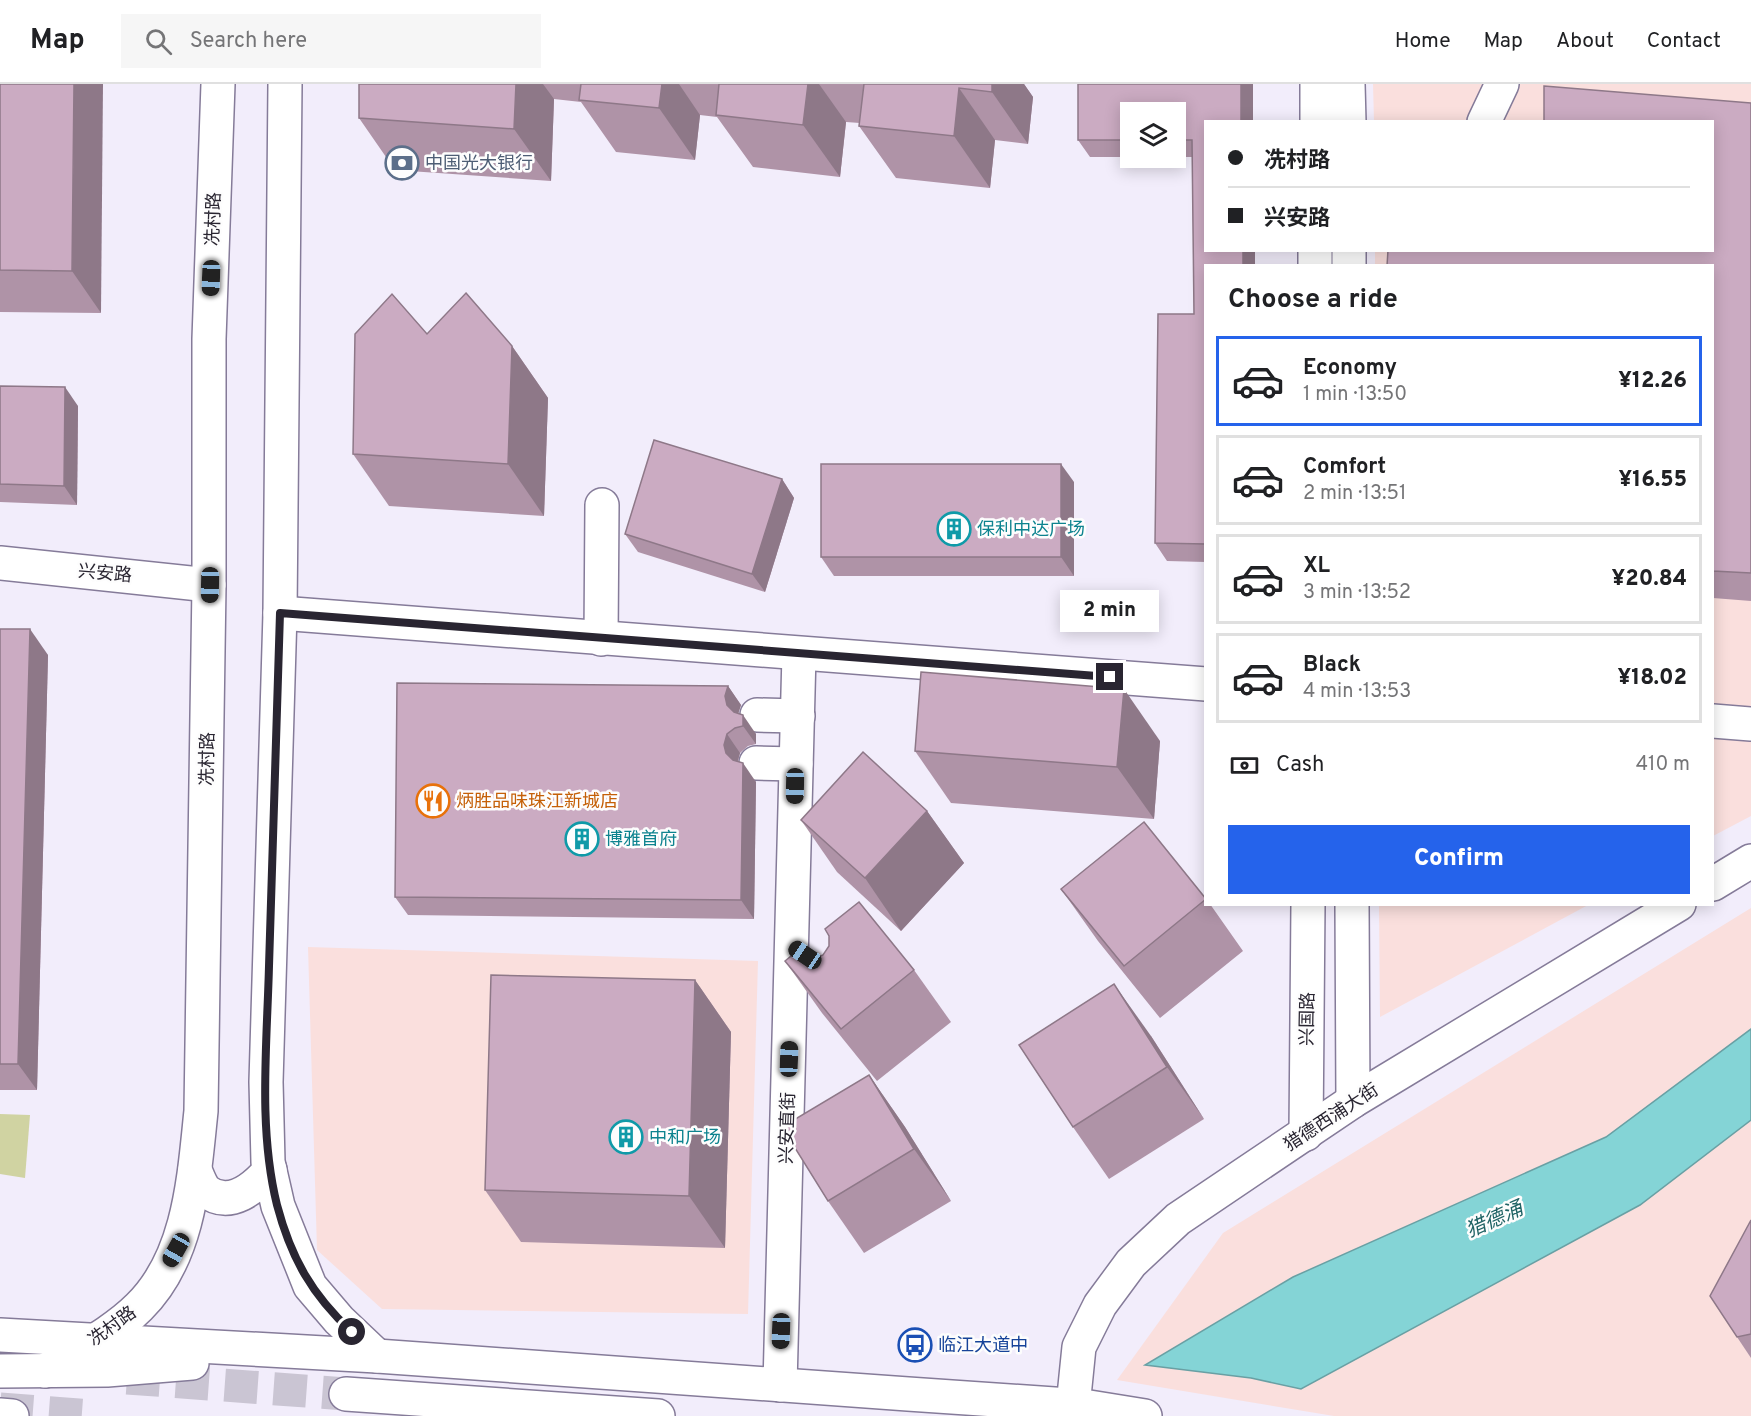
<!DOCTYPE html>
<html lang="en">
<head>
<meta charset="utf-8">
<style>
	body { margin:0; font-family:Overpass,"Noto Sans SC",sans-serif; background:#f6f6f6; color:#202124; height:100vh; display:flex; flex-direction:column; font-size:22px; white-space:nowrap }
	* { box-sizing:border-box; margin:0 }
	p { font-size:20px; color:#757577 }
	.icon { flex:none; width:33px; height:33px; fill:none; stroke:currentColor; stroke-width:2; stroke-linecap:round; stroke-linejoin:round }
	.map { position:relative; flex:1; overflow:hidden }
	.panel { position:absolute; left:1204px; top:180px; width:510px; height:642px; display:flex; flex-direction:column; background:#fff; border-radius:0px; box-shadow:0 3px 15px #0003 }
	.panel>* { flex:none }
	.banner { position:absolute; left:1204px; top:36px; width:510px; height:132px; border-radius:0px; box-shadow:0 3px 15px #0003; display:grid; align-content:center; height:132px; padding:0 24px; background:#fff }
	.controls { position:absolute; left:1120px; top:18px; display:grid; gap:12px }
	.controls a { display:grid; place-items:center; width:66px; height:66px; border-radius:0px; background:#fff; box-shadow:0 3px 15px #0003; font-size:30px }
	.end { position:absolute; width:27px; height:27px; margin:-14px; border:8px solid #292531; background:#fff; box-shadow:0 0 0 3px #fff }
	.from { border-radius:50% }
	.bubble { position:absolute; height:42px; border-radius:0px; background:#fff; box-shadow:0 3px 15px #0003; font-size:20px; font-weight:800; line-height:42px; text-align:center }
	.car { position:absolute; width:18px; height:36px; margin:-18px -9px; border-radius:8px; box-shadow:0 0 4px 2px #0007; background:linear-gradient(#222 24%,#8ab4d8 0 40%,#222 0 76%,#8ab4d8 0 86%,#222 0) }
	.banner b { display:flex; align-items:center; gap:21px; height:57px; font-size:22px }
	.banner b+b { border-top:2px solid #e0e0e0 }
	.banner i { width:15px; height:15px; background:#202124 }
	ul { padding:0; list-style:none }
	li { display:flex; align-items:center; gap:18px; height:90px; margin:0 12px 9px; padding:0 12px; border:3px solid #e0e0e0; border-radius:0px }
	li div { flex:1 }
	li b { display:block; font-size:22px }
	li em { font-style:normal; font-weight:800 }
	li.active { border-color:#2563eb }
	li>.icon { width:54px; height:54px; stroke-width:1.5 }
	h2 { padding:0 24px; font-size:27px; line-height:72px }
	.pay { display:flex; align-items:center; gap:15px; height:66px; padding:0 24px; font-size:22px }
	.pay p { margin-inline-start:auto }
	.button { display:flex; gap:12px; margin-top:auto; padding:12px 24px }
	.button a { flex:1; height:69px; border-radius:0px; background:#2563eb; color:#fff; font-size:24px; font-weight:800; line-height:69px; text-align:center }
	header { display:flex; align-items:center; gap:36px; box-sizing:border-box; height:84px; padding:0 30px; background:#fff; border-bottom:2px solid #e0e0e0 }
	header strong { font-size:28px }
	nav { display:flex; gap:33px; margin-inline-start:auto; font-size:21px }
	.search { width:420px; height:54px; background:#f6f6f6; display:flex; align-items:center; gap:15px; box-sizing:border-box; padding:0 21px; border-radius:0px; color:#757577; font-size:22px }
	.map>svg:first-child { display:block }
</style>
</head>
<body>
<header>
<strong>Map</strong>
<div class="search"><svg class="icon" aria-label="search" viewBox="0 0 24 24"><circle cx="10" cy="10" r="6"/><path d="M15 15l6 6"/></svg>Search here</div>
<nav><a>Home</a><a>Map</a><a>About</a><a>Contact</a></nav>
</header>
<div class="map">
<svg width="1751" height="1332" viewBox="0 0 1751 1332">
	<rect width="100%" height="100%" fill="#f2edfb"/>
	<g fill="#fadfdd">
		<polygon points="1373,0 1751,0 1751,732 1713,752 1713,182 1375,182 1375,167 1713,166 1713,38 1374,37"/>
		<polygon points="1379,821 1379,820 1588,821 1380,933"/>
		<polygon points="1751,824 1751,1332 1334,1332 1117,1296 1223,1149"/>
		<polygon points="308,863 758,877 748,1230 382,1225 317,1166"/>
	</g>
	<polygon fill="#d0d3a2" points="0,1030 30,1031 25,1094 0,1090"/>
	<polygon fill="#84d4d6" stroke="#69a0a4" stroke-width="1.5" points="1751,945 1751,1036 1640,1121 1301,1305 1251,1294 1145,1281 1293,1193 1606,1053"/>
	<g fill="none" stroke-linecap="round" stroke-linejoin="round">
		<g stroke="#cac5d3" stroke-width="33" stroke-dasharray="33 16" stroke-linecap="butt">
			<polyline points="127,1294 346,1310"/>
			<polyline points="0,1325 94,1332"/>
		</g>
		<g stroke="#857b99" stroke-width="36">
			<g id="minor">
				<polyline points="1348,0 1349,38"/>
				<polyline points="1317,38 1317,0"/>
				<polyline points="1484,38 1502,0"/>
				<polyline points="1349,166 1349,182"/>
				<polyline points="1315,182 1315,166"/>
				<polyline points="0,479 209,501"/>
				<polyline points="280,529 1206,600"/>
				<polyline points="601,555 602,421"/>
				<polyline points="757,631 798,632"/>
				<polyline points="1713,637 1751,640"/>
				<polyline points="756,679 796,680"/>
				<polyline points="1713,800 1751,777"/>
				<polyline points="1352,820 1353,1017"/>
				<polyline points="1306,1050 1308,820"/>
				<polyline points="780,1301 799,570"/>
				<polyline points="1073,1322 1079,1263 1100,1221 1131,1179 1178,1135 1353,1017 1679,820"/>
			</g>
		</g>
		<g stroke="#857b99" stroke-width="36">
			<g id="major">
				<polyline points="285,0 280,529 266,998 268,1078 278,1122 310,1202 339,1236 377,1272"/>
				<path d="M 195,1086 C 198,1093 201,1102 206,1107 C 230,1126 255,1103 270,1086"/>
				<polyline points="0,1251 377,1272 908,1310 1083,1322 1145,1332"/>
				<polyline points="0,1287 107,1286 192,1279"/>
				<path d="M 45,1287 C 76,1267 113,1249 139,1223 C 190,1173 194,1093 201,1027 L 209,501 L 209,255 L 218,0"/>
				<polyline points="346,1310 658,1332"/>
				<polyline points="0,1331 12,1332"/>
			</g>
		</g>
		<use href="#minor" stroke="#fff" stroke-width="33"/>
		<use href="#major" stroke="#fff" stroke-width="33"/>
	</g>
	<g fill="#af93a7">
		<polygon points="0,0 101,229 0,228"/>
		<polygon points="359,0 1024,0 1033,13 1028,60 995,56 990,104 896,94 859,42 860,39 846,38 840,93 753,83 717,33 700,31 695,76 616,68 581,18 554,15 551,97 395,86 359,34"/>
		<polygon points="1078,0 1253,0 1253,38 1206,38 1206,478 1167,477 1155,459 1194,230 1192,73 1176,73 1176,28 1131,28 1131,73 1090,73 1078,56"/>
		<polygon points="1751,19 1751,517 1713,514 1713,166"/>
		<polygon points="512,262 548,314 544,432 389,422 353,370"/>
		<polygon points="0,302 78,322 77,421 0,418"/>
		<polygon points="782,395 794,414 765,508 638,468 625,450"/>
		<polygon points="1074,398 1074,492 834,492 821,473"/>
		<polygon points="0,545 48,571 37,1006 0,1006"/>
		<polygon points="728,602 741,621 738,630 756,650 756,660 748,662 740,669 738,678 756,698 754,835 408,831 395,813"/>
		<polygon points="1160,657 1154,735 951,719 915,667"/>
		<polygon points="927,727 964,779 901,847 837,788 801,736"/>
		<polygon points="1061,805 1206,815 1206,820 1210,820 1243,867 1160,934 1098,857"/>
		<polygon points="806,875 914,886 951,938 877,997 822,929 785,877"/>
		<polygon points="695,896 731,948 725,1164 521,1158 485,1106"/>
		<polygon points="1151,952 1204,1035 1109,1095 1073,1043"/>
		<polygon points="869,991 905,1043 951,1117 864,1169 828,1117"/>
		<polygon points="1751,1136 1751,1274 1737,1253"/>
	</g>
	<g fill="#8e7888">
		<polygon points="74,0 103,0 101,229 72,187"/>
		<polygon points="516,0 543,0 554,15 551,97 514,45"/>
		<polygon points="662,0 679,0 700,31 695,76 659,24"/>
		<polygon points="808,0 819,0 846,38 840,93 803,41"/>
		<polygon points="992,0 1024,0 1033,13 1028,60 992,8"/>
		<rect x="1241" y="0" width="12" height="38"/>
		<polygon points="959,4 995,56 990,104 954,52"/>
		<rect x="1243" y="166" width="12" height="16"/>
		<polygon points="512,262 548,314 544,432 508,380"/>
		<polygon points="65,303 78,322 77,421 64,402"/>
		<polygon points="1061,380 1074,398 1074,492 1061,473"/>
		<polygon points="782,395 794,414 765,508 752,490"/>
		<polygon points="30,545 48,571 37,1006 18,980"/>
		<polygon points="728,602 741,621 738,630 740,639 727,621 725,612"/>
		<polygon points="1124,605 1160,657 1154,735 1117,683"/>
		<polygon points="743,631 756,650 756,660 743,642"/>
		<polygon points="727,650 740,669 737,679 739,687 726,669 724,661"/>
		<polygon points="743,679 756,698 754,835 741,816"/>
		<polygon points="927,727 964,779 901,847 865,794"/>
		<polygon points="695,896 731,948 725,1164 689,1112"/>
		<polygon points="1114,900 1151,952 1204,1035 1167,983"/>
		<polygon points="869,991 905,1043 951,1117 914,1065"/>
	</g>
	<g fill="#cbabc2" stroke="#8e7888" stroke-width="1.5">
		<polygon points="0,0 74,0 72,187 0,186"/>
		<polygon points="359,0 516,0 514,45 359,34"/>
		<polygon points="581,0 662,0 659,24 579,16"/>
		<polygon points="719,0 808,0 803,41 716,31"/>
		<polygon points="864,0 992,0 992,8 959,4 954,52 859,42"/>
		<polygon points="1078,0 1241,0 1241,38 1206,38 1206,166 1243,166 1243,182 1206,182 1206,460 1155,459 1158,230 1194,230 1192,56 1176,56 1176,28 1131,28 1131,56 1078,56"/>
		<polygon points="1544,2 1751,19 1751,489 1713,487 1713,182 1387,182 1388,166 1713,166 1713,38 1544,38"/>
		<polygon points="466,209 512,262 508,380 353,370 355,250 392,210 427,250"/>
		<polygon points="0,302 65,303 64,402 0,400"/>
		<polygon points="654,356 782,395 752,490 625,450"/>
		<rect x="821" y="380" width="240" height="93"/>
		<polygon points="0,545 30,545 18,980 0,980"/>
		<polygon points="921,588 1124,605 1117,683 915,667"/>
		<polygon points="397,599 728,602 725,612 727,621 734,628 743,631 743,642 735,644 727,650 724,661 726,669 733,676 743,679 741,816 395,813"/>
		<polygon points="863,668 927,727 865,794 801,736"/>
		<polygon points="1144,738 1206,815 1124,882 1061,805"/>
		<polygon points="859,818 914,886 841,945 785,877 796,868 806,875 814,875 823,871 829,862 829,852 825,845"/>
		<polygon points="491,891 695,896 689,1112 485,1106"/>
		<polygon points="1114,900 1167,983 1073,1043 1019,961"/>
		<polygon points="869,991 914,1065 828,1117 782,1043"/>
		<polygon points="1751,1136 1751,1250 1737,1253 1710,1212"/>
	</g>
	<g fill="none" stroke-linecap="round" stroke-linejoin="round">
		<path stroke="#292531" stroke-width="8" d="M 352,1248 C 312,1211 291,1174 277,1121 C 258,1044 267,961 269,882 C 273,764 276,647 280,529 L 1110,593"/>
	</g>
	<defs>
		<g id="bank-ring" transform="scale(1.725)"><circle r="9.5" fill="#fdfdfd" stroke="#5c6f8a" stroke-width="1.5"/><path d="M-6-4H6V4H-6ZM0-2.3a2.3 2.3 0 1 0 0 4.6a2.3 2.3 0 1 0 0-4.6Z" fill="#5c6f8a"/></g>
		<g id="building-ring" transform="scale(1.725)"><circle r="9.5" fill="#fdfdfd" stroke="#0f9aa8" stroke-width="1.5"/><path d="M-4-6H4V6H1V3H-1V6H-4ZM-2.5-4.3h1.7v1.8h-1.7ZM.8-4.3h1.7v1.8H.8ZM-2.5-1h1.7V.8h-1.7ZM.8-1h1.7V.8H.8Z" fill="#0f9aa8"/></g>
		<g id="restaurant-ring" transform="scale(1.725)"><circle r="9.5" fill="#fdfdfd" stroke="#e8710a" stroke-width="1.5"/><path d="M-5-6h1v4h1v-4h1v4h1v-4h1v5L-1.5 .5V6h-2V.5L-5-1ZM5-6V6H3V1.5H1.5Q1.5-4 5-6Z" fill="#e8710a"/></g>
		<g id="bus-ring" transform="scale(1.725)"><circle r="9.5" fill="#fdfdfd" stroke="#1a4fb4" stroke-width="1.5"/><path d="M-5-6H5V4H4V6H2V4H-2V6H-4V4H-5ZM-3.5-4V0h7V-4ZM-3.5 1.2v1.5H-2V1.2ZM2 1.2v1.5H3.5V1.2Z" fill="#1a4fb4"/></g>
	</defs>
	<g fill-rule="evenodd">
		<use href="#bank-ring" x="402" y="79"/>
		<use href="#building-ring" x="954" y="445"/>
		<use href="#restaurant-ring" x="433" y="717"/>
		<use href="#building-ring" x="582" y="755"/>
		<use href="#building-ring" x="626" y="1053"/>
		<use href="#bus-ring" x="915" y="1261"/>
	</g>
	<g text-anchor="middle" stroke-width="5" stroke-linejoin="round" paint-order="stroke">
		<g font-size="18" fill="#4e5e75" stroke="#fdfdfd" text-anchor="start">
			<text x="425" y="85">中国光大银行</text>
		</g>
		<g font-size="18" fill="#292531" stroke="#fdfdfd">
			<text transform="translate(213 135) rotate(-88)" y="6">冼村路</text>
			<text transform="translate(105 489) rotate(5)" y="6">兴安路</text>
			<text transform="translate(207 675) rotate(-89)" y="6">冼村路</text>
			<text transform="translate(1307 935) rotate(-89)" y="6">兴国路</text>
			<text transform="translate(1331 1033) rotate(-33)" y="6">猎德西浦大街</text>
			<text transform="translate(787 1044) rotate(-88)" y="6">兴安直街</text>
			<text transform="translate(112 1242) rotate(-36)" y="6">冼村路</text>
		</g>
		<g font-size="18" fill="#0d838f" stroke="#fdfdfd" text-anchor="start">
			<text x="977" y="451">保利中达广场</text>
			<text x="605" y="761">博雅首府</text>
			<text x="649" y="1059">中和广场</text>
		</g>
		<g font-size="18" fill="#c56008" stroke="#fdfdfd" text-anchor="start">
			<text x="456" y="723">炳胜品味珠江新城店</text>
		</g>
		<g font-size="18" fill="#164399" stroke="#fdfdfd" text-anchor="start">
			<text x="938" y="1267">临江大道中</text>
		</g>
		<g font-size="20" font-style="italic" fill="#206365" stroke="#fdfdfd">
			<text transform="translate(1494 1135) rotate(-24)" y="7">猎德涌</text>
		</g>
	</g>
</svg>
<div class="controls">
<a><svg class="icon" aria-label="layers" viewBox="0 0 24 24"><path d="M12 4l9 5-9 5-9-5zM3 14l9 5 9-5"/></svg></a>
</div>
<i class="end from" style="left:352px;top:1248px"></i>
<i class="end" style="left:1110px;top:593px"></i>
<div class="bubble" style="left:1060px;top:506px;width:99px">2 min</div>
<i class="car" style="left:211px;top:194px;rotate:182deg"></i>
<i class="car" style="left:210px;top:501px;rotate:181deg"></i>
<i class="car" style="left:795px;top:702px;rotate:181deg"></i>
<i class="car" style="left:805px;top:871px;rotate:304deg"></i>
<i class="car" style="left:789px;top:975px;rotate:2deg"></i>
<i class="car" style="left:176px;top:1166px;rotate:209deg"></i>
<i class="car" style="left:781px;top:1247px;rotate:182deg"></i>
<div class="banner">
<b><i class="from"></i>冼村路</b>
<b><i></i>兴安路</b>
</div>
<section class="panel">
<h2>Choose a ride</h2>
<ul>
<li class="active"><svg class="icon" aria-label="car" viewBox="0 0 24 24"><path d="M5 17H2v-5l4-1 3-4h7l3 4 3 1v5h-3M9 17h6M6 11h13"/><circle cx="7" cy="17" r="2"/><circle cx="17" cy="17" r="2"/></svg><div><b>Economy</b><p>1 min · 13:50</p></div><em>¥12.26</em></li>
<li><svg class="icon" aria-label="car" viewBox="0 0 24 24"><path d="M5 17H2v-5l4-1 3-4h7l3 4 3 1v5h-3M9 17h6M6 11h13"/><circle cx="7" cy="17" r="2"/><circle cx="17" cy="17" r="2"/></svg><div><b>Comfort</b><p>2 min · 13:51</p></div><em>¥16.55</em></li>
<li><svg class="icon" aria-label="car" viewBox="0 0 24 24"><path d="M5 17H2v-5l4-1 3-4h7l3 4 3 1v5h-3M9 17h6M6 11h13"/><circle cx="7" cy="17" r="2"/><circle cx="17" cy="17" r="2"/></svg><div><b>XL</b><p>3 min · 13:52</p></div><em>¥20.84</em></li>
<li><svg class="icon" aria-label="car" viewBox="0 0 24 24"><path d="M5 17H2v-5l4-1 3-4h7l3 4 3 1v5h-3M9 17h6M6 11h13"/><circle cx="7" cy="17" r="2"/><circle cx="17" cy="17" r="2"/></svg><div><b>Black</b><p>4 min · 13:53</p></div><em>¥18.02</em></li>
</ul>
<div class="pay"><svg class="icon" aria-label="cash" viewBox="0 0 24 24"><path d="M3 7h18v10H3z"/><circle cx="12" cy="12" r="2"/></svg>Cash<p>410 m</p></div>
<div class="button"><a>Confirm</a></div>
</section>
</div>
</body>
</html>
